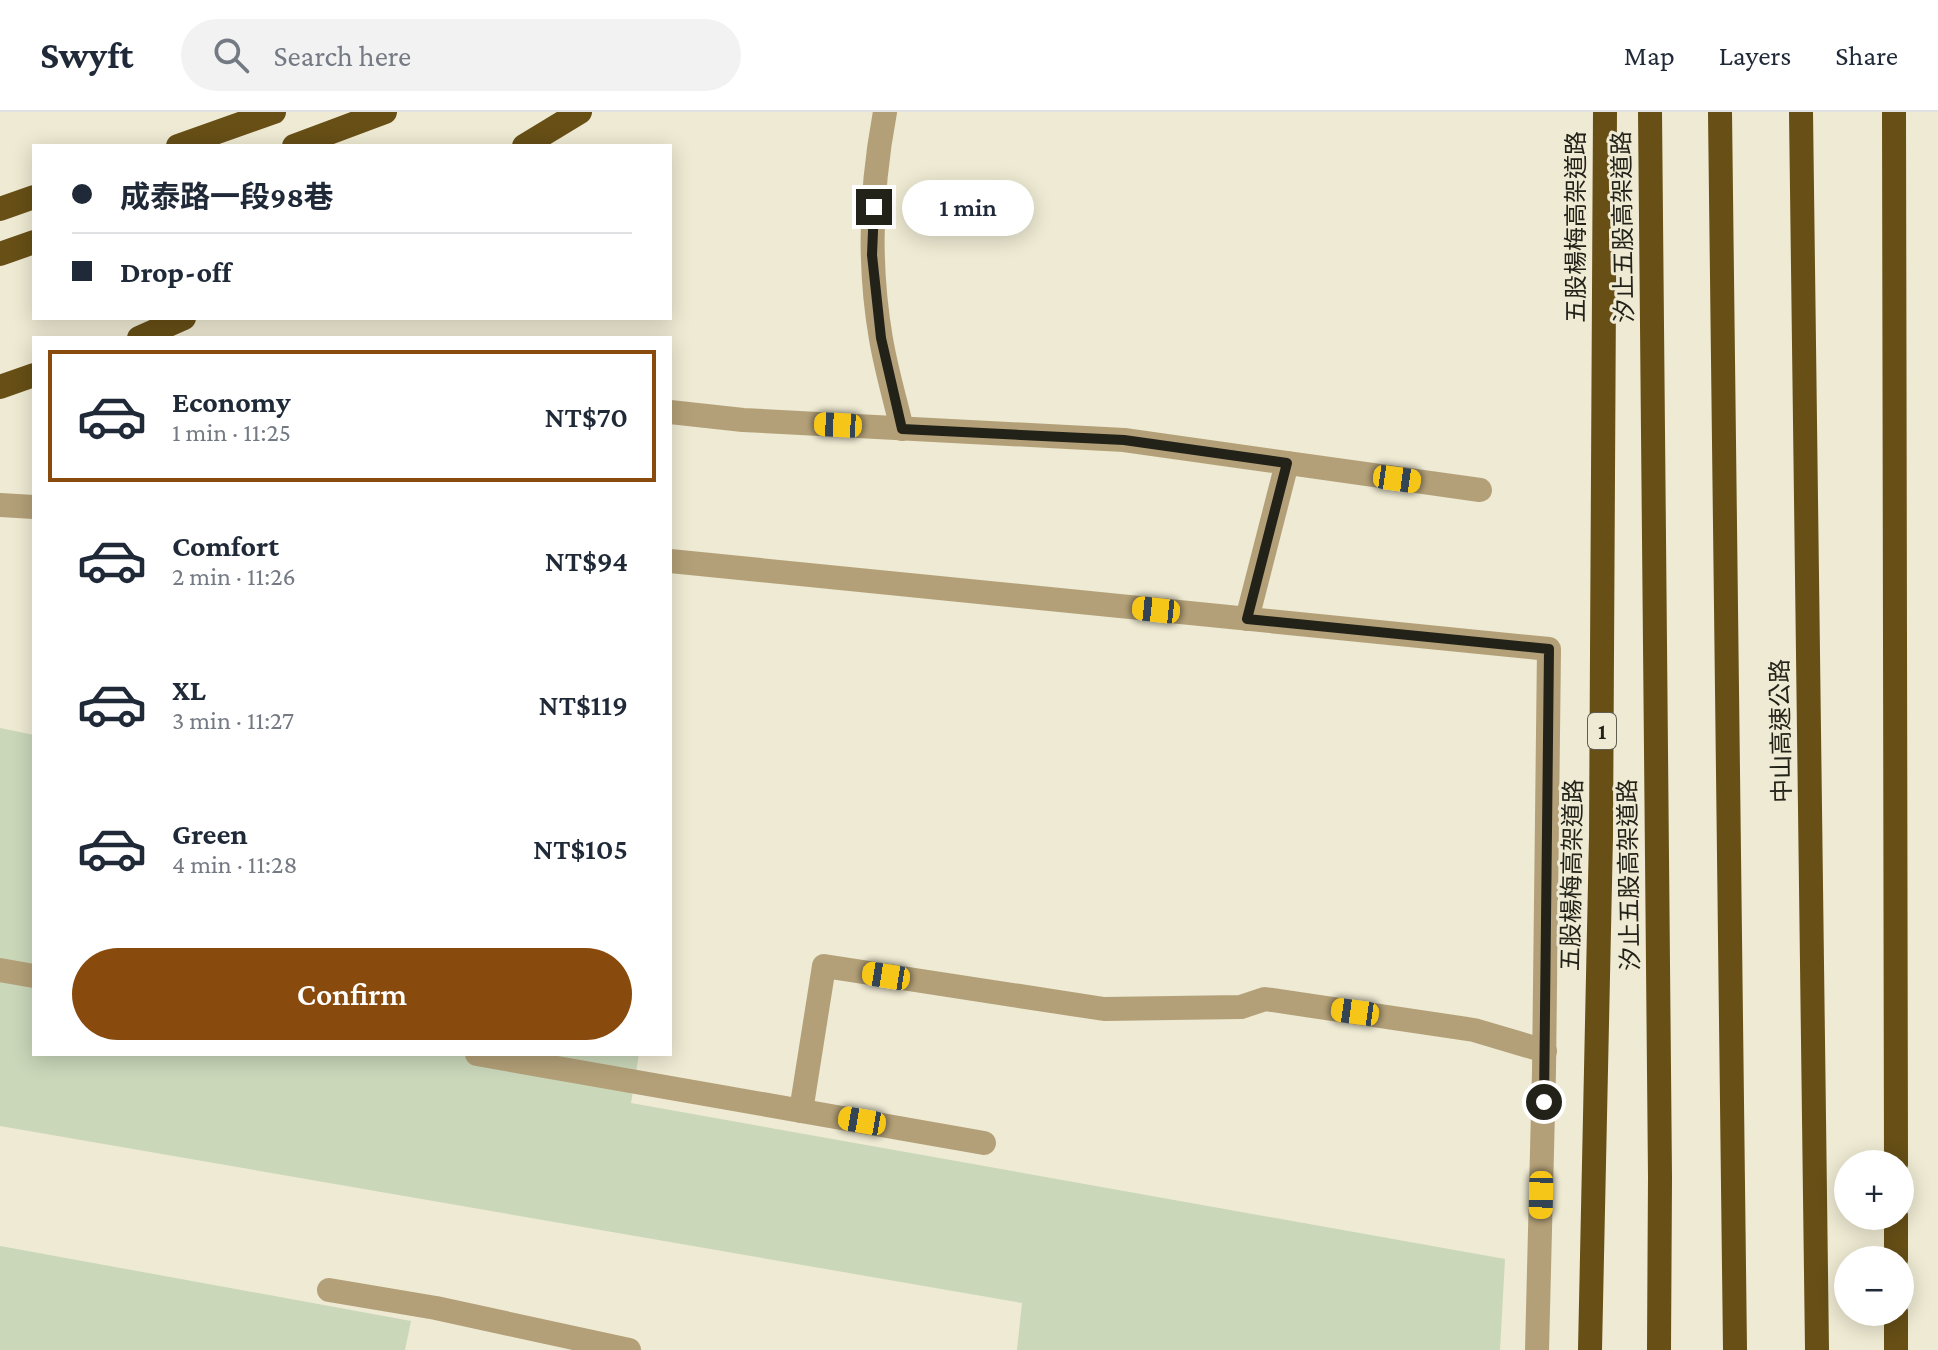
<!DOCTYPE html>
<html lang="en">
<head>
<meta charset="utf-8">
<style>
	body { margin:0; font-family:"Crimson Pro","Noto Sans TC",serif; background:#f2f2f3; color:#1f2937; height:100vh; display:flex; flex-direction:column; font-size:30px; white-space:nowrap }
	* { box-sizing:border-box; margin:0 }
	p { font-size:26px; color:#747a83 }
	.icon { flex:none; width:44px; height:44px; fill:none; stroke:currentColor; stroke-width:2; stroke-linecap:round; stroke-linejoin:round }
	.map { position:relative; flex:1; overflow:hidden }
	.details { position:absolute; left:32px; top:224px; width:640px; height:720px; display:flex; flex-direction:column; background:#fff; border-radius:0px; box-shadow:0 4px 20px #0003 }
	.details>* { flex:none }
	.guide { position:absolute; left:32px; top:32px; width:640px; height:176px; border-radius:0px; box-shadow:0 4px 20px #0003; display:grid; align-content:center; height:176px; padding:0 40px; background:#fff }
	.fabs { position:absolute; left:1834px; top:1038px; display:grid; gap:16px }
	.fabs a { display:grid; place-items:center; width:80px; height:80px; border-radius:50%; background:#fff; box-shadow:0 4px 20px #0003; font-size:40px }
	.end { position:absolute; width:36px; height:36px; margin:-18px; border:10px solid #232219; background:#fff; box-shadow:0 0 0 4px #fff }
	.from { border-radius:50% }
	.bubble { position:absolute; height:56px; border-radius:28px; background:#fff; box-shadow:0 4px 20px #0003; font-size:26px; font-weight:600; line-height:56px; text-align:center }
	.car { position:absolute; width:24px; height:48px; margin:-24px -12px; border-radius:10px; box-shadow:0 0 6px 2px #0007; background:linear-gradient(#f5c518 24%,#345 0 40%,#f5c518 0 76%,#345 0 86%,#f5c518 0) }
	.guide b { display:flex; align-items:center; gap:28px; height:76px; font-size:30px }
	.guide b+b { border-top:2px solid #e0e1e3 }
	.guide i { width:20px; height:20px; background:#1f2937 }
	ul { padding:14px 0 0; list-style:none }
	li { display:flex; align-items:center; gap:24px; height:132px; margin:0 16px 12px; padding:0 24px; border:4px solid transparent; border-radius:0px }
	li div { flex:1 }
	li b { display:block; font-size:30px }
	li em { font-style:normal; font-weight:600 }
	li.current { border-color:#884a0d }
	li>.icon { width:72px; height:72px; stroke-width:1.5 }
	.primary-button { display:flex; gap:16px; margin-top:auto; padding:16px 40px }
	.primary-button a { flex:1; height:92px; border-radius:48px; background:#884a0d; color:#fff; font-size:32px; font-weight:600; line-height:92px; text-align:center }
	header { display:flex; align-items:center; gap:48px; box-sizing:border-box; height:112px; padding:0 40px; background:#fff; border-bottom:2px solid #e0e1e3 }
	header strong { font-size:38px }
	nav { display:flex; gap:44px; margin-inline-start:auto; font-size:28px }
	.search { width:560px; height:72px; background:#f2f2f3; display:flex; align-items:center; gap:20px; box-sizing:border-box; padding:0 28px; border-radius:44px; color:#747a83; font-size:30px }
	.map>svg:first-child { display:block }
</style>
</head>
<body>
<header>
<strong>Swyft</strong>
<div class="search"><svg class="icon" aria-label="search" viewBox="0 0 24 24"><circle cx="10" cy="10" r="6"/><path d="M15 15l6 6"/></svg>Search here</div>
<nav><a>Map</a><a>Layers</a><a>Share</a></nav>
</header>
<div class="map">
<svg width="1938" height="1238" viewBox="0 0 1938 1238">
	<rect width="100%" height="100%" fill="#eeead3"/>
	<g fill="#cad7b9">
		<polygon points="0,616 34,623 34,942 639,942 631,991 1505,1147 1500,1238 1017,1238 1022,1191 0,1014"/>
		<polygon points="0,1134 411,1209 405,1238 0,1238"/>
	</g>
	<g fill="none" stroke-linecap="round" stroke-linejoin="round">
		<g stroke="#b3a078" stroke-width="24">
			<path d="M 885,0 C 871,74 868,152 881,227 C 886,257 895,287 902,317"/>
			<polyline points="670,300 743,308 1124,328 1480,378"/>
			<polyline points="0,393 34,395"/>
			<polyline points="670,449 1549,537 1544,959 1537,1238"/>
			<polyline points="1247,507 1287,351"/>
			<polyline points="0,858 34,864"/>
			<polyline points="477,942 984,1031"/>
			<polyline points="801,999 824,854 1104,897 1241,895 1265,887 1474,918 1545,939"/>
			<polyline points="329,1178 436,1196 629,1238"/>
		</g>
		<g stroke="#674f16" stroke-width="24">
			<polyline points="1650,0 1660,1065 1659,1238"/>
			<polyline points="1720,0 1735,1238"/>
			<polyline points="1801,0 1817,1238"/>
			<polyline points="1894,0 1896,1052"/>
			<polyline points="178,34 274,0"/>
			<polyline points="294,34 385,0"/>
			<polyline points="524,34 580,0"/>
			<polyline points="0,97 34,85"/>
			<polyline points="0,142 34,130"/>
			<polyline points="139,226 184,206"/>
			<polyline points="0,275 34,263"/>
			<polyline points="1896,1104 1896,1148"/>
			<polyline points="1590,1238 1601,724 1605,0"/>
			<polyline points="1896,1238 1896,1200"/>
		</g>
	</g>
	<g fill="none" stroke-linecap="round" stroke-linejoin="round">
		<polyline stroke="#232219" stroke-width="10" points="874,95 872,143 881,226 902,317 1124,328 1287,351 1247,507 1549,537 1544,990"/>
	</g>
	<g text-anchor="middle" stroke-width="6" stroke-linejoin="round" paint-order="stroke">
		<rect fill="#eeead3" stroke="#605e51" stroke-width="2" x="1588" y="601" width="28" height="36" rx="6"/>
		<g font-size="22" font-weight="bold" fill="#232219">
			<text x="1602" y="627">1</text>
		</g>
		<g font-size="24" fill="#232219" stroke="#eeead3">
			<text transform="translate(1576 115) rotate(-90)" y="8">五股楊梅高架道路</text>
			<text transform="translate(1623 115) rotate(-91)" y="8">汐止五股高架道路</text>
			<text transform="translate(1781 619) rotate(-91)" y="8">中山高速公路</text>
			<text transform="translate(1572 763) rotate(-89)" y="8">五股楊梅高架道路</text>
			<text transform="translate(1629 763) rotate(-91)" y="8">汐止五股高架道路</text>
		</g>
	</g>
</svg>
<div class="fabs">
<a>+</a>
<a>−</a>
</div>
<i class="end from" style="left:1544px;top:990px"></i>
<i class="end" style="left:874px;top:95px"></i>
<div class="bubble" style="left:902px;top:68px;width:132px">1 min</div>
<i class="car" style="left:838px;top:313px;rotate:273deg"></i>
<i class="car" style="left:1397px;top:367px;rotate:98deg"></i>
<i class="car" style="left:1156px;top:498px;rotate:276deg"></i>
<i class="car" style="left:886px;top:864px;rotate:279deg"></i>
<i class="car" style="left:1355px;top:900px;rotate:278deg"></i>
<i class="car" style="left:862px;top:1009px;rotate:280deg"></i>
<i class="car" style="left:1541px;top:1083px;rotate:181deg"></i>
<div class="guide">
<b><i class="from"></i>成泰路一段98巷</b>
<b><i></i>Drop-off</b>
</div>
<section class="details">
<ul>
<li class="current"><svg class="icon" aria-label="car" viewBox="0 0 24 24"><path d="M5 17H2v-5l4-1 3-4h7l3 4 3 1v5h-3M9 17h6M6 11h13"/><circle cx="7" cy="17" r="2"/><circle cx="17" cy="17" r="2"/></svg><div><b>Economy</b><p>1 min · 11:25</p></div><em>NT$70</em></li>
<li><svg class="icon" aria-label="car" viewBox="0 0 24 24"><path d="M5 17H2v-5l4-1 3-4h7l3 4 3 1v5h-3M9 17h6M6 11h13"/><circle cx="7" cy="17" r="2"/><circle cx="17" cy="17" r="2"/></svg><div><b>Comfort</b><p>2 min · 11:26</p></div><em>NT$94</em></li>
<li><svg class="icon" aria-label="car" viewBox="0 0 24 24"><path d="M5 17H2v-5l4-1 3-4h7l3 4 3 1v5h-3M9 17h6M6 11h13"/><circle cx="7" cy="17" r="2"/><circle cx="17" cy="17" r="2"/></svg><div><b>XL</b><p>3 min · 11:27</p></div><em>NT$119</em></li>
<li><svg class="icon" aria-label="car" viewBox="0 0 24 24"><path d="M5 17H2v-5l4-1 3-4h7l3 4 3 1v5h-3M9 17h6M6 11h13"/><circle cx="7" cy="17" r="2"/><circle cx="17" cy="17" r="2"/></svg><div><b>Green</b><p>4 min · 11:28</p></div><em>NT$105</em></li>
</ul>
<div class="primary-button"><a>Confirm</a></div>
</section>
</div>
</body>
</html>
